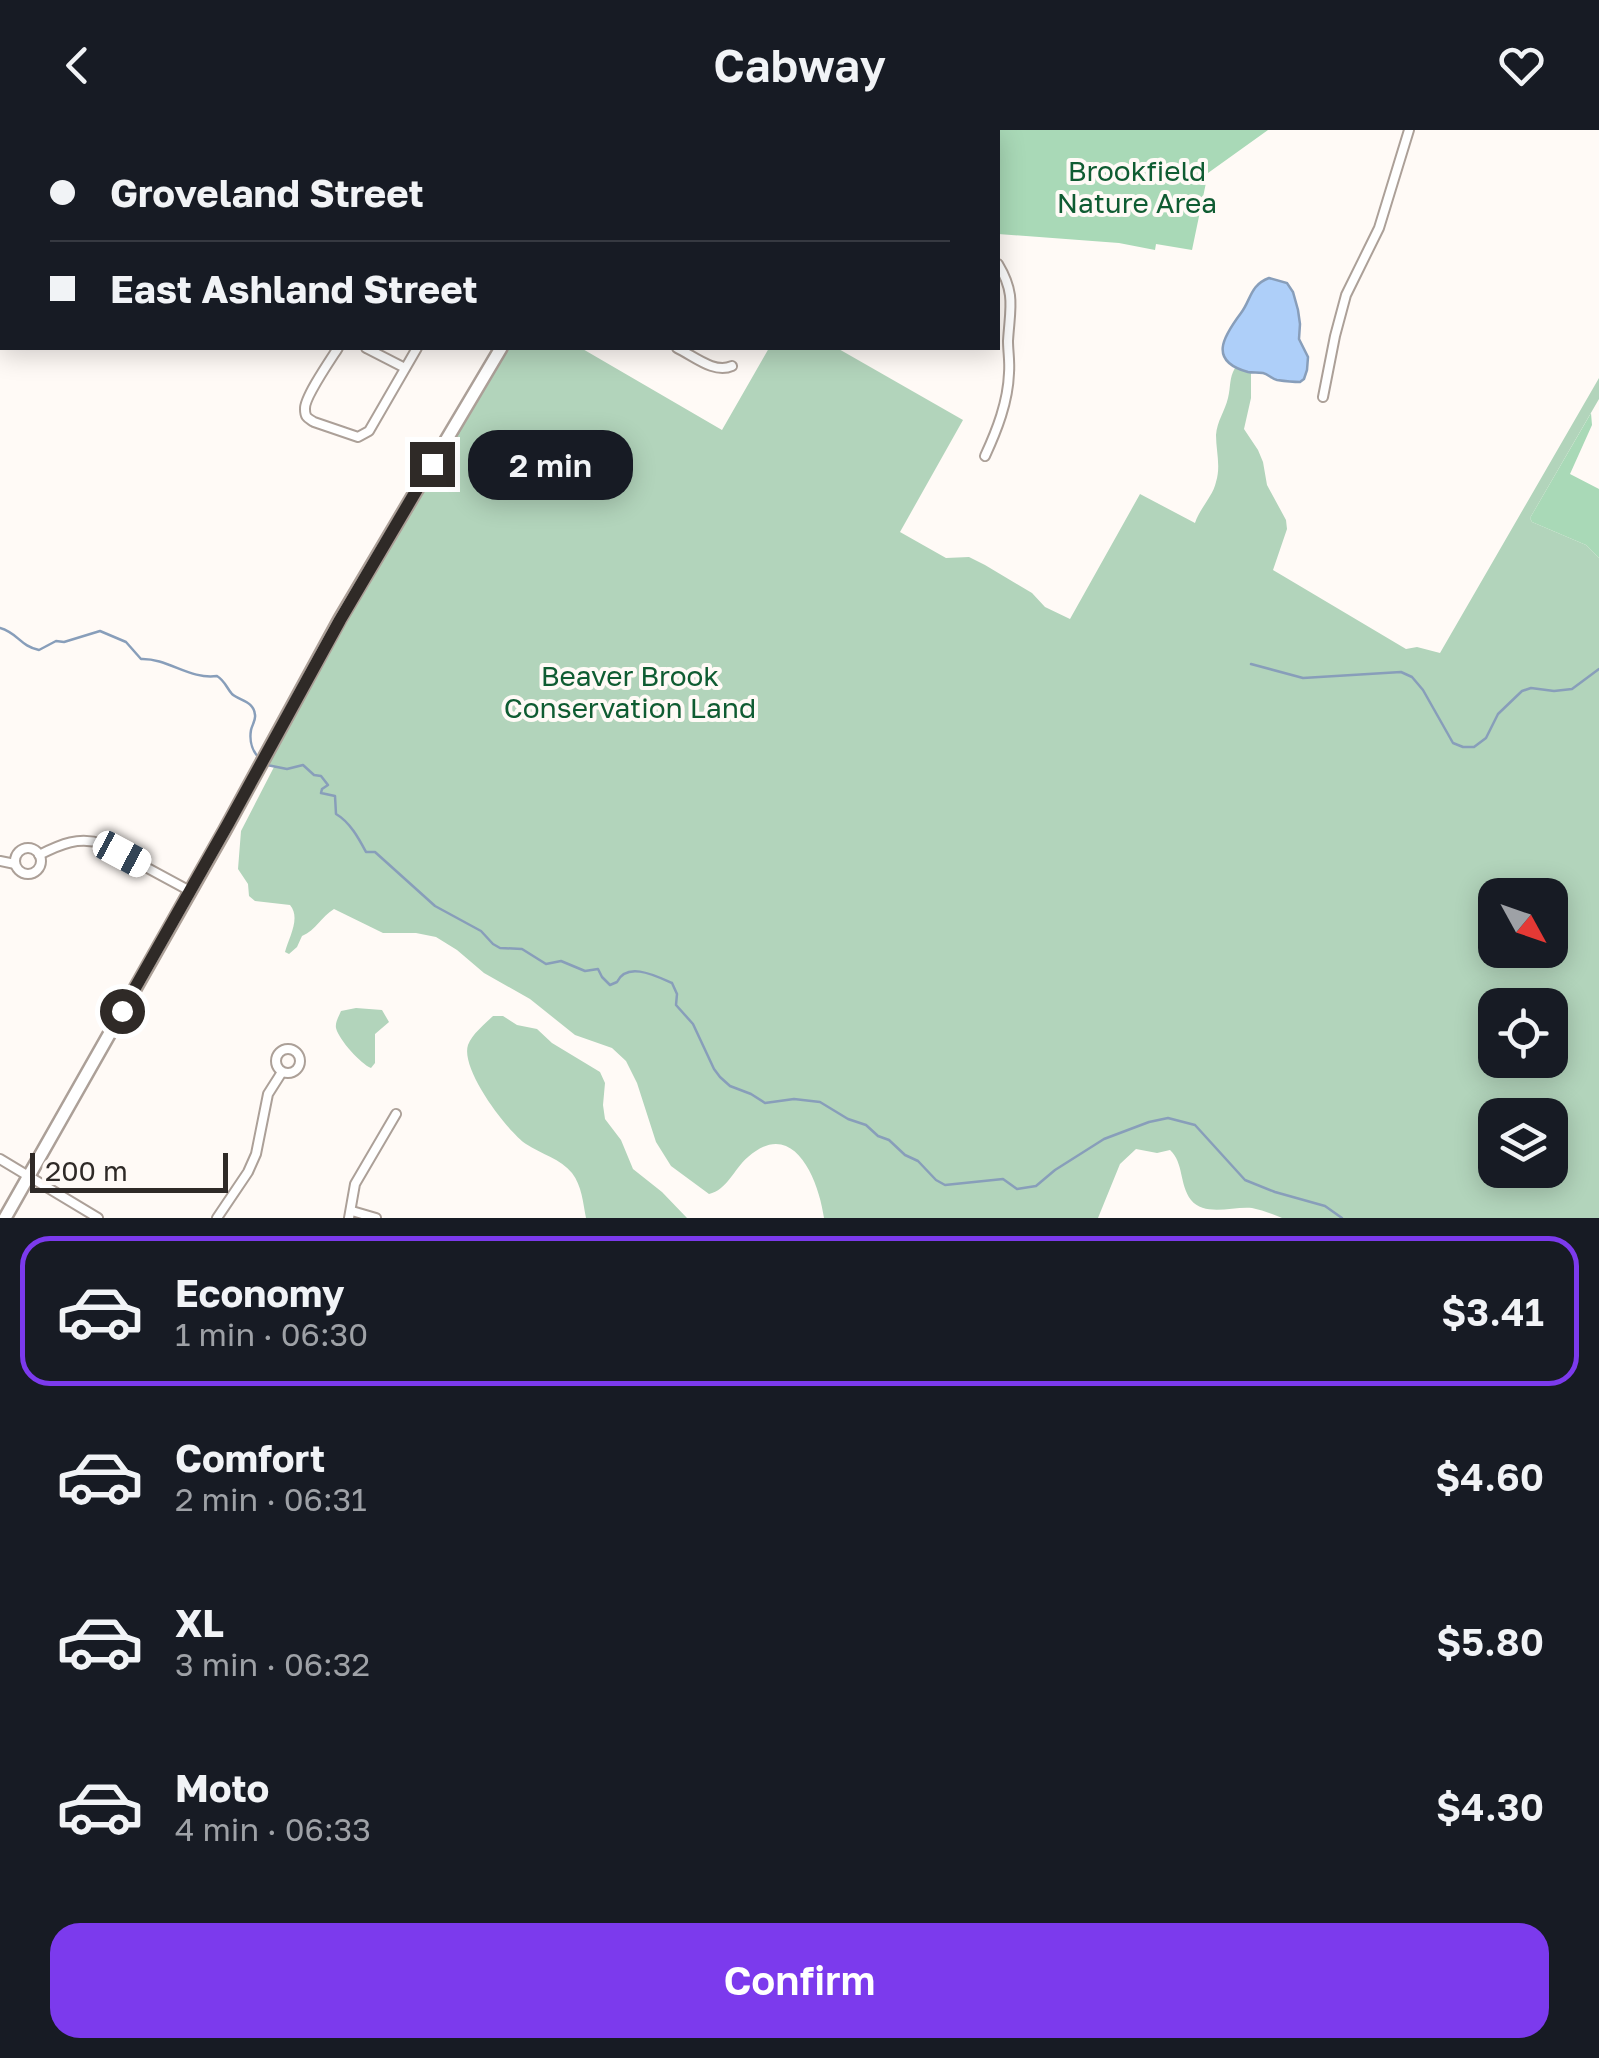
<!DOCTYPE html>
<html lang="en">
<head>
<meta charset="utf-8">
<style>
	body { margin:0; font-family:"Golos Text",sans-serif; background:#242831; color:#f1f3f6; height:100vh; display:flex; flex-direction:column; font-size:38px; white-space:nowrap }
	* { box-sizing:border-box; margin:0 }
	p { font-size:32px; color:#9ea1a6 }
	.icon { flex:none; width:55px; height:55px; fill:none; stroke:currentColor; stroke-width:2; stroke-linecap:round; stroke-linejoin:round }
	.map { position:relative; height:1088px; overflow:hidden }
	.details { display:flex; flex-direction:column; background:#171b24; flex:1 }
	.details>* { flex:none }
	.banner { position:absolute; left:0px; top:0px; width:1000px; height:220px; box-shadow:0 5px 25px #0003; display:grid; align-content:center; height:220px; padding:0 50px; background:#171b24 }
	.needle { width:65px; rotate:130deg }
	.tools { position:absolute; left:1478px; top:748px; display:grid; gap:20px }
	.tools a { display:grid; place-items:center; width:90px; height:90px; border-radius:20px; background:#171b24; box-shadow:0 5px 25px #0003; font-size:50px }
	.scale { position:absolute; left:30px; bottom:25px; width:198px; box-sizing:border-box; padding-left:10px; border:5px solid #2f2a27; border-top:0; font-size:28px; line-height:35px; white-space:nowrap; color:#2f2a27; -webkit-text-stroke:8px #fffaf6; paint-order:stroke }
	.end { position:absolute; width:45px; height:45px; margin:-22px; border:12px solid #2f2a27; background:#fff; box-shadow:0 0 0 5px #fff }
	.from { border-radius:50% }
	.bubble { position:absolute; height:70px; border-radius:30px; background:#171b24; box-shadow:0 5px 25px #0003; font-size:32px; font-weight:600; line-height:70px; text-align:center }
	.car { position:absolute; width:30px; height:60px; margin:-30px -15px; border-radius:12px; box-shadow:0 0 8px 2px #0007; background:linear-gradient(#fff 24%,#345 0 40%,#fff 0 76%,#345 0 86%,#fff 0) }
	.banner b { display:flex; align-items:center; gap:35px; height:95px; font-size:38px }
	.banner b+b { border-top:2px solid #363941 }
	.banner i { width:25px; height:25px; background:#f1f3f6 }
	ul { padding:18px 0 0; list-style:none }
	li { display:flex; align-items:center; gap:30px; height:150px; margin:0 20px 15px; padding:0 30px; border:5px solid transparent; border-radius:30px }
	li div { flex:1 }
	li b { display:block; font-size:38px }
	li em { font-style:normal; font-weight:600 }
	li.selected { border-color:#7c3aed }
	li>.icon { width:90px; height:90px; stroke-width:1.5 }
	.button { display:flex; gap:20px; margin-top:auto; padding:20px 50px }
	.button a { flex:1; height:115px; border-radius:30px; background:#7c3aed; color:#fff; font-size:40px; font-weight:600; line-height:115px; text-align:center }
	header { display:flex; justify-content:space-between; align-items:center; height:130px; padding:0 50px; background:#171b24; font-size:45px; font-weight:600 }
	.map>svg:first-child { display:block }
</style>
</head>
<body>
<header><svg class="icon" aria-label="back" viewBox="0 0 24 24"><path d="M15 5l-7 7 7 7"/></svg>Cabway<svg class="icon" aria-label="heart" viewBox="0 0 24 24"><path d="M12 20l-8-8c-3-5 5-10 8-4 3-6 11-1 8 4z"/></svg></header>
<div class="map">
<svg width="1599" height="1088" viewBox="0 0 1599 1088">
	<rect width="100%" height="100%" fill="#fffaf6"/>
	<g fill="#b2d4bb" fill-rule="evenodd">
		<path d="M 509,218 L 581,218 L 722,300 L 769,218 L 837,218 L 963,290 L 900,402 L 946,428 L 969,427 L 985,435 L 1032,463 L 1045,477 L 1070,489 L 1140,364 L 1195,393 C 1200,378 1213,366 1216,352 C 1221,336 1216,321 1216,305 C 1217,291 1225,281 1228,268 C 1231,256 1229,248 1235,238 L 1251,243 L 1251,268 L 1244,299 L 1258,320 L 1263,332 L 1267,355 L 1286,390 L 1287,399 L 1273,440 L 1406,519 L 1417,517 L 1440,523 L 1599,248 L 1599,269 L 1530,388 L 1532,392 L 1586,415 L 1599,428 L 1599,1088 L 1282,1088 C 1272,1084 1262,1080 1252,1078 C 1233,1076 1205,1087 1191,1070 C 1179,1054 1184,1033 1170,1020 L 1157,1023 L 1136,1019 L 1120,1034 L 1098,1088 L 824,1088 C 819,1051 794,986 748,1027 C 734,1039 727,1060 709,1064 L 671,1036 L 656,1012 L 637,953 L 626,931 L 612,918 L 575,905 L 530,869 L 484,843 L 457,820 L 436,807 L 416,803 L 383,803 L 334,779 C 321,787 316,800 302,806 L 297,817 L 289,824 L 285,822 C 289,807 301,788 290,775 L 255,771 L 249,766 L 248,754 L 238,739 L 241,701 L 274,637 L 269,634 L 343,494 ZM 1495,765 L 1550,765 L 1550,820 L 1495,820 ZM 1495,875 L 1550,875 L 1550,930 L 1495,930 ZM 1495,985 L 1550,985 L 1550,1040 L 1495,1040 Z"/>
		<path d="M 356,878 L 382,880 L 389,892 L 375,904 L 375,933 L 371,938 C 361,934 339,910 336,898 C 335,892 339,886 341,881 Z"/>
		<path d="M 493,886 L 503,886 L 517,895 L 537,899 L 552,913 L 600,942 L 605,953 L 603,975 L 605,989 L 621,1010 L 633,1039 L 662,1062 L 687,1088 L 586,1088 C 583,1073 582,1056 572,1043 C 561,1029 541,1024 526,1014 C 507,1001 460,939 468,915 C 472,904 485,894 493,886 Z"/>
	</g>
	<g fill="#a9d9b7">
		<polygon points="912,0 1268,0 1208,43 1192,120 1156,114 1155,120 1119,113 998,104 998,2 910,2"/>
		<polygon points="1591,283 1592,295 1570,344 1599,359 1599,428 1586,415 1532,392 1530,388"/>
	</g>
	<path fill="#aecff9" stroke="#889eba" stroke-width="2.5" d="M 1269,148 L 1287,153 L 1293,162 L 1298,180 L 1300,194 L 1299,209 L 1308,227 L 1307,240 L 1304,249 L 1300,252 C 1293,252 1284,251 1277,250 C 1272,249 1268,244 1263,243 C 1258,242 1253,243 1248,242 C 1208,231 1223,207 1241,183 C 1251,170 1250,155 1269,148 Z"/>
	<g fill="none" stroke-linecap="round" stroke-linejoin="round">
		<g stroke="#889eba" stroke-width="2.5">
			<path d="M 0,498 C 18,503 20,516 39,520 L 56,511 L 64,512 L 100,501 L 126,512 L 141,529 C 168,528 190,550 217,546 C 225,551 226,557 232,564 C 240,571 254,571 255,585 C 256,590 252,595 251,600 C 249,612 253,623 261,630"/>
			<polyline points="1251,534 1303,548 1401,542 1412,547 1423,560 1453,613 1463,617 1474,617 1486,608 1498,584 1522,561 1531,558 1554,561 1572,559 1599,539"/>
			<path d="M 267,635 L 287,639 L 303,635 L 314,645 L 321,646 L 328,655 L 322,659 L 321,663 L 335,666 L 336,684 C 350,692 359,709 366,722 L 375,722 L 435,776 L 481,801 L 493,814 L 500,818 L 522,819 L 546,834 L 561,831 L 585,841 L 598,839 L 602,847 L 610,855 L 617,852 C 627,831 656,846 672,853 L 677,864 L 676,875 L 693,894 L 714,939 L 720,947 L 730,956 L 751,964 L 765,973 L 794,969 L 820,972 L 848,989 L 866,995 L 878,1006 L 889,1010 L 905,1025 L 918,1031 L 936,1050 L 945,1055 L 1003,1049 L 1017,1059 L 1036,1056 L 1055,1040 L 1104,1009 L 1149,992 L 1168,988 L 1195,995 L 1245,1050 L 1275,1062 L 1325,1076 L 1342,1088"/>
		</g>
		<g stroke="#aca098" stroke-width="12">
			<g id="street">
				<polyline points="66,0 66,2"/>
				<polyline points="329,0 333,2"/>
				<polyline points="595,0 599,2"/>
				<polyline points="724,0 754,2"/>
				<polyline points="213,2 219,0"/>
				<polyline points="856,2 860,0"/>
				<polyline points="0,53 2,53"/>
				<path d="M 338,218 C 331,229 304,268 305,279 C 305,288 308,288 314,292 L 358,307 L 369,301 L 417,218"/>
				<polyline points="366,218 405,238"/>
				<path d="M 677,218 C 694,226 714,244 732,236"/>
				<polyline points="1323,267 1335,206 1346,165 1379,98 1409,0"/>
				<path d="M 985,326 C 997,300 1008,272 1009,243 C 1010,232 1008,221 1008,211 C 1010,178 1016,164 998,134"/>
				<circle cx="28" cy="731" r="13"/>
				<path d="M 39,725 C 61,714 79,706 103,714 L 190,761"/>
				<polyline points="0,731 15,734"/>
				<circle cx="288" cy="931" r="12"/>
				<polyline points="0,1029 98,1088"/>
				<polyline points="352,1081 376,1088"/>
				<polyline points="217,1088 248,1042 256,1024 268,964 282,942"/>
				<polyline points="349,1088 355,1054 396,984"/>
			</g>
		</g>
		<g stroke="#aca098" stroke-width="16">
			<g id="secondary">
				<polyline points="627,2 628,0"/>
				<polyline points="5,1088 225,700 340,489 501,218"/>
			</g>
		</g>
		<use href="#street" stroke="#fff" stroke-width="8"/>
		<use href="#secondary" stroke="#fff" stroke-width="11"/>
	</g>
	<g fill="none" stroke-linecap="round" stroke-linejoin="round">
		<polyline stroke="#2f2a27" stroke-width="12" points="122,881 228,694 340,490 432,334"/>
	</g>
	<g text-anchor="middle" stroke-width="8" stroke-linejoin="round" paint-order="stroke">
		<g font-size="28" fill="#0f5c32" stroke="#fffaf6">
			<text x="1137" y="51">Brookfield<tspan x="1137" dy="32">Nature Area</tspan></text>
			<text x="630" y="556">Beaver Brook<tspan x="630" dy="32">Conservation Land</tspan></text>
		</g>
	</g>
</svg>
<div class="tools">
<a><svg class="needle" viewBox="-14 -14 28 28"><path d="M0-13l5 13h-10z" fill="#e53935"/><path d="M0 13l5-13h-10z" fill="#9ea1a6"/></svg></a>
<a><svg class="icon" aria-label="locate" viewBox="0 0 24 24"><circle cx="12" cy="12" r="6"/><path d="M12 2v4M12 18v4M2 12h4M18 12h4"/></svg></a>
<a><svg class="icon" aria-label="layers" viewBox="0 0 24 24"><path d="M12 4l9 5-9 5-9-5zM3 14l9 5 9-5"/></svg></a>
</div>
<div class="scale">200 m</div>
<i class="end from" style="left:122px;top:881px"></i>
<i class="end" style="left:432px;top:334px"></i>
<div class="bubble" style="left:468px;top:300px;width:165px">2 min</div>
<i class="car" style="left:122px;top:724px;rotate:118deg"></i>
<div class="banner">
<b><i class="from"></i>Groveland Street</b>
<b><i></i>East Ashland Street</b>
</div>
</div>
<section class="details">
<ul>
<li class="selected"><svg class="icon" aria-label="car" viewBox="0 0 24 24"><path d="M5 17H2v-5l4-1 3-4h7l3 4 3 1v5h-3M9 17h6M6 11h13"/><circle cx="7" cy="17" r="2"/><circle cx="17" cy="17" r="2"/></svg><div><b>Economy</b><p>1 min · 06:30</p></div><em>$3.41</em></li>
<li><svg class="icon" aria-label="car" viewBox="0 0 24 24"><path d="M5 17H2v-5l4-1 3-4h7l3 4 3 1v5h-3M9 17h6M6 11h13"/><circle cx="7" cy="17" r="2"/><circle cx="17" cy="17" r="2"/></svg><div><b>Comfort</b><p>2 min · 06:31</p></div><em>$4.60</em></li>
<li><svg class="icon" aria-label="car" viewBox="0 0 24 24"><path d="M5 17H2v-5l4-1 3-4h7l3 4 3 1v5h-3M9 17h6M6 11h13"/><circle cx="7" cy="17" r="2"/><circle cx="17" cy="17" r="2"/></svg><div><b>XL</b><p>3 min · 06:32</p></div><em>$5.80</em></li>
<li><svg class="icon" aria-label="car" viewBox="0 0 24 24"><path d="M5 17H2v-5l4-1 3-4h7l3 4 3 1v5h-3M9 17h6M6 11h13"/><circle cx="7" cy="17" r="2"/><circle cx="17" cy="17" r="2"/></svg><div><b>Moto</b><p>4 min · 06:33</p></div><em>$4.30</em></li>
</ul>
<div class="button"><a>Confirm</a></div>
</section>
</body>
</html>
